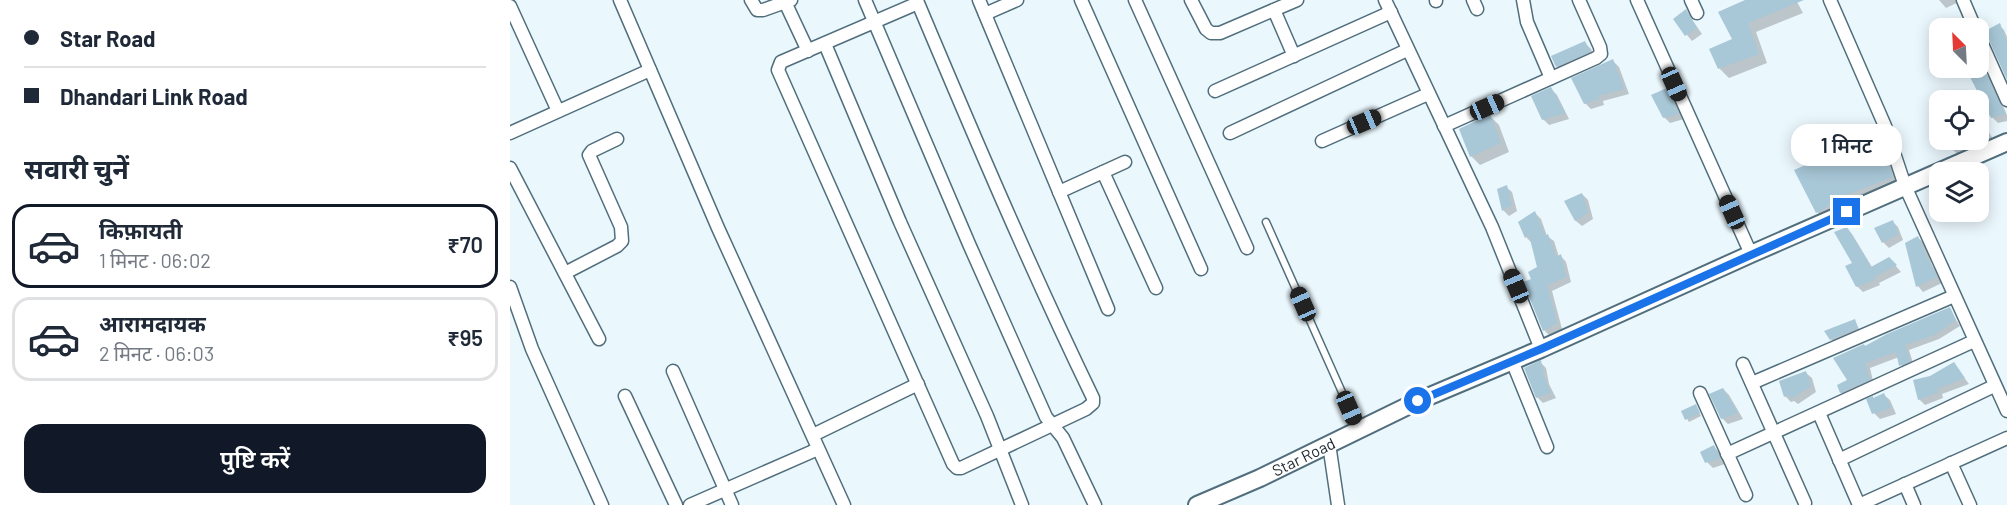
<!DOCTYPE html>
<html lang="hi">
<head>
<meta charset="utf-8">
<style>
	body { margin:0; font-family:Barlow,"Noto Sans Devanagari",sans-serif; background:#f6f6f7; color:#1f2937; height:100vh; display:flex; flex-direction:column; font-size:22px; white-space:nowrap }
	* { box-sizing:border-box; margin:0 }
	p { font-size:20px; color:#747a83 }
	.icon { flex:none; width:33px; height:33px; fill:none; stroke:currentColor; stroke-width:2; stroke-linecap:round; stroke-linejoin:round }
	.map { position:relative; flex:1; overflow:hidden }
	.drawer { display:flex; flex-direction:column; background:#fff; width:510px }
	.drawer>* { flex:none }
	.hud { display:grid; align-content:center; height:132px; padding:0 24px; background:#fff }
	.needle { width:39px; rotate:336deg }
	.buttons { position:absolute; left:1419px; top:18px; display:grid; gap:12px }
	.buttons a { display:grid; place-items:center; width:60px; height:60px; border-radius:12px; background:#fff; box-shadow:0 3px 15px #0003; font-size:30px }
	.end { position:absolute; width:27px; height:27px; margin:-14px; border:8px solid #1a73e8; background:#fff; box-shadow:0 0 0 3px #fff }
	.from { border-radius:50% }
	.bubble { position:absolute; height:42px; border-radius:18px; background:#fff; box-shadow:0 3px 15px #0003; font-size:20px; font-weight:600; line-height:42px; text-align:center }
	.car { position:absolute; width:18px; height:36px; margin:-18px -9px; border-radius:8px; box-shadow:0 0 4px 2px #0007; background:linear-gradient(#222 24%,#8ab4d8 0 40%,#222 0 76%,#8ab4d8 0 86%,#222 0) }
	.hud b { display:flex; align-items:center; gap:21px; height:57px; font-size:22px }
	.hud b+b { border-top:2px solid #e0e1e3 }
	.hud i { width:15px; height:15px; background:#1f2937 }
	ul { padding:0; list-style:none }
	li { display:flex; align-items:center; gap:18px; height:84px; margin:0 12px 9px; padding:0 12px; border:3px solid #e0e1e3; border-radius:18px }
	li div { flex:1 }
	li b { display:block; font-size:22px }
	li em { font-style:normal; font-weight:600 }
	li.current { border-color:#111827 }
	li>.icon { width:54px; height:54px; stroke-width:1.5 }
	h2 { padding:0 24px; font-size:27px; line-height:72px }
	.button { display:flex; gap:12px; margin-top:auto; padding:12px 24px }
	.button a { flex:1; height:69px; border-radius:18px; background:#111827; color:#fff; font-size:24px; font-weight:600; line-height:69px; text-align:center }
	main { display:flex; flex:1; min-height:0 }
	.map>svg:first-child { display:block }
</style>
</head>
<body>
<main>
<section class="drawer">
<div class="hud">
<b><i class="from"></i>Star Road</b>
<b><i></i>Dhandari Link Road</b>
</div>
<h2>सवारी चुनें</h2>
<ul>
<li class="current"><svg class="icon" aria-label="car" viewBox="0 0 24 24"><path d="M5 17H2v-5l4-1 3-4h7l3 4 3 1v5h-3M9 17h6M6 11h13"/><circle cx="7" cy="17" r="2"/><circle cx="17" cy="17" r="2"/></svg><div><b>किफ़ायती</b><p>1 मिनट · 06:02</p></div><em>₹70</em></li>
<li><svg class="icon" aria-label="car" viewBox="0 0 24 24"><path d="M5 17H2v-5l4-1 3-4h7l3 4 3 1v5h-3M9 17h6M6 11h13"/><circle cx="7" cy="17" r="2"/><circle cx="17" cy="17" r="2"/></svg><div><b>आरामदायक</b><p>2 मिनट · 06:03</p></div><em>₹95</em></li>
</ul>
<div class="button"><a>पुष्टि करें</a></div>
</section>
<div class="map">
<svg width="1497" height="505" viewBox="0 0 1497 505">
	<rect width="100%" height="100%" fill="#eaf7fd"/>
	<g fill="#0003">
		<polygon points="1238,0 1286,0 1293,13 1246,32 1257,63 1219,78 1210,69 1201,50 1224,40"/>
		<polygon points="1429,0 1453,0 1436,8"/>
		<polygon points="1176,11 1192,34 1182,41 1177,35"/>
		<polygon points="1489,25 1494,30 1497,37 1497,75"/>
		<polygon points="1075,43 1081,49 1085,58 1053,72 1047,66"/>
		<polygon points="1103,61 1109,67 1119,94 1093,101 1094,105 1081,109 1075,103"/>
		<polygon points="1475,73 1481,79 1497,115 1497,121 1488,123 1482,117"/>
		<polygon points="1041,89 1047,95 1059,119 1039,125 1033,119"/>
		<polygon points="1157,90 1163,95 1174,119 1160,123 1154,117"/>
		<polygon points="980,116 989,125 999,152 970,165 961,156"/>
		<polygon points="1470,121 1476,127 1484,141 1449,155 1443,150 1439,140 1468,140"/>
		<polygon points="1368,134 1376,143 1391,185 1315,220 1307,212"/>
		<polygon points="996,187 1002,192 1007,211 999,216 993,210"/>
		<polygon points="1072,194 1078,200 1083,219 1072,226 1066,221 1056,202"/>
		<polygon points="1025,213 1031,219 1037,236 1044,241 1049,257 1051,256 1056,262 1061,282 1042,291 1052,329 1040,336 1034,330 1023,280 1029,268 1022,243 1016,237"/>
		<polygon points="1383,222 1388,227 1393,240 1379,248 1373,242"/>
		<polygon points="1337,228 1342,234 1362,267 1385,265 1391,272 1369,283 1370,285 1353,292 1347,286"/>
		<polygon points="1408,238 1414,243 1422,265 1432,283 1413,292 1408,286"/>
		<polygon points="1439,309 1450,326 1429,339 1399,350 1404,366 1396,370 1391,365 1389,357 1360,368 1364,385 1336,398 1331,393 1329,386 1339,381 1356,347"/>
		<polygon points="1345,321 1350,331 1324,342 1321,340"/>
		<polygon points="1030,362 1036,368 1039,384 1046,398 1033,403 1027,397"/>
		<polygon points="1444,364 1459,384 1432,394 1433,398 1415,405 1409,399 1421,378"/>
		<polygon points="1296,373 1302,378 1306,392 1288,404 1284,401 1281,402 1275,396"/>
		<polygon points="1213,389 1219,395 1233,419 1218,424 1212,418"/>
		<polygon points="1374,395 1380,400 1386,414 1370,419 1364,413"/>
		<polygon points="1186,406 1191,416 1179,422 1173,412"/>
		<polygon points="1204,447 1210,453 1215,464 1203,468 1197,462"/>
	</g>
	<g fill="#a8c7d7">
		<polygon points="1235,0 1294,0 1238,23 1249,54 1208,69 1199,49 1222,39 1208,12"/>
		<polygon points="1176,9 1187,28 1175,36 1163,19"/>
		<polygon points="1490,23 1497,43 1497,80 1475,31"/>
		<polygon points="1075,41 1080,52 1046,67 1041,56"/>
		<polygon points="1103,59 1114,89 1088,96 1090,99 1074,104 1061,78"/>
		<polygon points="1475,71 1495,114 1481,118 1460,77"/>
		<polygon points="1041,87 1055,113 1032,120 1021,96"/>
		<polygon points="1157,88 1169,114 1153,118 1141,95"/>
		<polygon points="980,114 991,143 960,157 949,129"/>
		<polygon points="1369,133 1383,177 1328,198 1329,200 1306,213 1284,170"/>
		<polygon points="997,185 1002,205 992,211 987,189"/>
		<polygon points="1072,193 1078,213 1065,221 1054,201"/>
		<polygon points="1025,211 1035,236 1038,234 1046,257 1051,254 1056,277 1037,285 1047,323 1033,331 1013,282 1021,279 1018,272 1027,267 1019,235 1015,238 1008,222"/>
		<polygon points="1383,220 1388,234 1372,243 1364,228"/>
		<polygon points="1337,227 1361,267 1379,257 1387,265 1364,277 1365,280 1346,287 1335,266 1342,263 1324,232"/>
		<polygon points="1408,236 1418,261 1419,260 1427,277 1406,287 1395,243"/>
		<polygon points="1440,307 1446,320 1424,335 1395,345 1400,361 1389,366 1386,352 1355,363 1360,380 1330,393 1327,385 1337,380 1323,358 1354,344 1355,346 1377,334"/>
		<polygon points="1345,319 1348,328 1320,340 1314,331"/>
		<polygon points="1031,360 1034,377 1041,393 1026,398 1014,368"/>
		<polygon points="1444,362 1455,378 1427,389 1429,392 1408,400 1403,380 1420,376"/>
		<polygon points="1296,371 1301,386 1281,399 1279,395 1274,397 1269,381"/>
		<polygon points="1213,388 1228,413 1211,419 1199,394"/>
		<polygon points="1374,393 1381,408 1362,414 1356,399 1363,396 1363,398"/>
		<polygon points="1186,404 1190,413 1175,420 1171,411"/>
		<polygon points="1204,445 1210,458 1195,463 1190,452"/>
	</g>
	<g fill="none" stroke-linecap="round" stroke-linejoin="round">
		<g stroke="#516e7c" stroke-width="9">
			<polyline id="lane" points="756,222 848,428"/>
		</g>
		<g stroke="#516e7c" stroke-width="15">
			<g id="street">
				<polyline points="110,0 208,228 334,505"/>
				<polyline points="241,0 247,10 253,10 281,0"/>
				<polyline points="355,0 459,244 536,417 553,438 585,505"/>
				<path d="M 407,0 L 408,3 C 464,136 520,268 583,398 L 583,403 L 576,409 L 451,468 L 447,468 L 443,464 L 268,70 L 271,62 L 408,3"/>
				<polyline points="469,0 598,309"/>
				<polyline points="571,0 691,269"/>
				<polyline points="625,0 737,248"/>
				<polyline points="681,0 696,29 701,33 710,33 787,0"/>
				<polyline points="875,0 982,227 1031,349"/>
				<polyline points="926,0 926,1"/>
				<polyline points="963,0 967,9"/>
				<polyline points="1013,0 1017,22 1041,78"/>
				<polyline points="1127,0 1241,254"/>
				<polyline points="1181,0 1187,13"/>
				<polyline points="1320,0 1375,126 1395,186 1497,411"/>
				<polyline points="1453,0 1465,28"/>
				<polyline points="275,2 298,51"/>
				<polyline points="0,6 48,111"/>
				<polyline points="764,10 784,56"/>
				<polyline points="475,14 507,0"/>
				<polyline points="1468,35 1497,100"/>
				<polyline points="315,44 390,222 477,416 512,505"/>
				<polyline points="705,91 881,12"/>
				<polyline points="934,126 1086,58 1091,54 1090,47 1069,0"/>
				<polyline points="0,133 140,70"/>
				<polyline points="720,133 897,50"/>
				<polyline points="812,141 918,94"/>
				<polyline points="0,168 89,339"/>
				<polyline points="593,172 646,288"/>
				<polyline points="549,192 615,162"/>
				<polyline points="55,273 107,246 112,241 111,227 79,155 82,151 107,139"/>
				<polyline points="0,287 22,349 92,505"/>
				<polyline points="1002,361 1037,447"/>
				<polyline points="1233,364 1295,503"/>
				<polyline points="163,371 222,505"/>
				<polyline points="1242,383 1444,296"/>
				<polyline points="1190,393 1236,495"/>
				<polyline points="115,396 166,505"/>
				<polyline points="1309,413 1349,505"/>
				<polyline points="303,435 408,384"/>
				<polyline points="819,444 828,505"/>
				<polyline points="1217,454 1464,341"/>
				<polyline points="1329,460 1484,386"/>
				<polyline points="1441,463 1460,505"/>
				<polyline points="1395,484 1404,505"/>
				<polyline points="180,505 308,449"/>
				<polyline points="1349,505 1497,438"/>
			</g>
		</g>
		<g stroke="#516e7c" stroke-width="20">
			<g id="secondary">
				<path id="s1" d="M 687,505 L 750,478 L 908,401 L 1031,349 L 1241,254 L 1497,142"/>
			</g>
		</g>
		<use href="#lane" stroke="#fff" stroke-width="6"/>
		<use href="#street" stroke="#fff" stroke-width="12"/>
		<use href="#secondary" stroke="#fff" stroke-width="16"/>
	</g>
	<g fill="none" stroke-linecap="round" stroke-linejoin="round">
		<polyline stroke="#1a73e8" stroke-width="8" points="908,401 1031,349 1337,212"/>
	</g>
	<g text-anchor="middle" stroke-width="4.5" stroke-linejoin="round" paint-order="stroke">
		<g font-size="16" fill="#19252b" stroke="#eaf7fd">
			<text dy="6" stroke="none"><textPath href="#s1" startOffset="117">Star Road</textPath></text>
		</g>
	</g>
</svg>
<div class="buttons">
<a><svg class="needle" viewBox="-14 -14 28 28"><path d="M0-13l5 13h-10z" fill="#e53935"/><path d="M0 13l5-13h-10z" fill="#747a83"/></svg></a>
<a><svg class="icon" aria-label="locate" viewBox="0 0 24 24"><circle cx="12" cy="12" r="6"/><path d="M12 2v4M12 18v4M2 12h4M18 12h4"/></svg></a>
<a><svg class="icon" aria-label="layers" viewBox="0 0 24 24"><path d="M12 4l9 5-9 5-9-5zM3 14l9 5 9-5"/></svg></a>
</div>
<i class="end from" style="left:908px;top:401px"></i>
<i class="end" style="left:1337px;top:212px"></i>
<div class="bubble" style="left:1281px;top:124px;width:111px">1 मिनट</div>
<i class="car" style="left:1164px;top:84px;rotate:156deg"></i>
<i class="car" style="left:977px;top:107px;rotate:66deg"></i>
<i class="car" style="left:854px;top:122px;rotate:67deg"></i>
<i class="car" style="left:1222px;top:212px;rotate:336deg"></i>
<i class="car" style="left:1006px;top:286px;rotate:337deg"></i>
<i class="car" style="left:793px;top:304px;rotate:336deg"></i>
<i class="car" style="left:839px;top:408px;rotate:156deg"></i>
</div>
</main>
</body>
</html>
